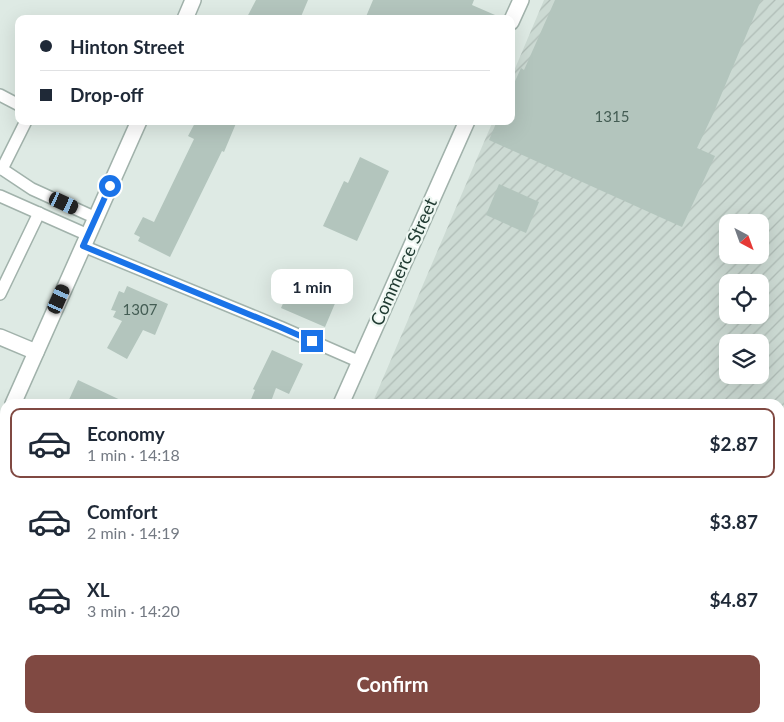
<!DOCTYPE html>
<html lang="en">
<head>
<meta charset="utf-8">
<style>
	body { margin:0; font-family:Lato,sans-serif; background:#f2f2f3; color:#1f2937; height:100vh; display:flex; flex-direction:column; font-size:19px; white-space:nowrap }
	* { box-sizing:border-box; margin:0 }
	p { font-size:16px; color:#747a83 }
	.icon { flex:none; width:28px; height:28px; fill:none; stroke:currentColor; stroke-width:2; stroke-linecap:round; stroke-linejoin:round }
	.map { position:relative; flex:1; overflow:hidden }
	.side { position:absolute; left:0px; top:399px; width:785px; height:324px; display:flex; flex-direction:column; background:#fff; border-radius:15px 15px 0 0; box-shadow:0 5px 20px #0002 }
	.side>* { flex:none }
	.banner { position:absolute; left:15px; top:15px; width:500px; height:110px; border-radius:10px; box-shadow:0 5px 20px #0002; display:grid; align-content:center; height:110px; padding:0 25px; background:#fff }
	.needle { width:32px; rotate:139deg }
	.fabs { position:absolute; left:719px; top:214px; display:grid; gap:10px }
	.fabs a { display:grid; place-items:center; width:50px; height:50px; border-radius:10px; background:#fff; box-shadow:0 5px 20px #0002; font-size:25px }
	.end { position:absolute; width:22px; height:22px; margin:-11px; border:6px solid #1a73e8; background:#fff; box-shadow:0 0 0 2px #fff }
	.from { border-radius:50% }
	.bubble { position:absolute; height:35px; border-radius:10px; background:#fff; box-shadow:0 5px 20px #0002; font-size:16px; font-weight:700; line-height:35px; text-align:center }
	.car { position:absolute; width:15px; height:30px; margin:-15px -8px; border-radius:6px; box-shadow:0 0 4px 1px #0007; background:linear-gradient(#222 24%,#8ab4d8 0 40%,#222 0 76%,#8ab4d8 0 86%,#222 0) }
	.banner b { display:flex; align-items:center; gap:18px; height:48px; font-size:19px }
	.banner b+b { border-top:1px solid #e0e1e3 }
	.banner i { width:12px; height:12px; background:#1f2937 }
	ul { padding:9px 0 0; list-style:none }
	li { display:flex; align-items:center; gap:15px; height:70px; margin:0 10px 8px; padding:0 15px; border:2px solid transparent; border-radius:10px }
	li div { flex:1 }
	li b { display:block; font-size:19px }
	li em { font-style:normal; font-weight:700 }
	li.current { border-color:#804942 }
	li>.icon { width:45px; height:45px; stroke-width:1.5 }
	.button { display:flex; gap:10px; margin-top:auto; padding:10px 25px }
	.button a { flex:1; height:58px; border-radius:10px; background:#804942; color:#fff; font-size:20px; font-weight:700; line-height:58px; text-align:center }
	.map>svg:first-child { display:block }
</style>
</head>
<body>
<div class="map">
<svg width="784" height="722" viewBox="0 0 784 722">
	<defs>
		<pattern id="industrial-furrows" width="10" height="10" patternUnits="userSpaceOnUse" patternTransform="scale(1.25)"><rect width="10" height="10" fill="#ccdad3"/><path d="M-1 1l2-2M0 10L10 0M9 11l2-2" fill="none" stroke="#afbcb6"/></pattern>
	</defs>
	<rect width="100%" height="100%" fill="#deeae4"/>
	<g fill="url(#industrial-furrows)" fill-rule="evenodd">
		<path d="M 544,0 L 784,0 L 784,404 L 780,418 L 780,404 L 372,404 L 493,121 L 511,121 L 511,78 ZM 728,222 L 760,222 L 760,255 L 728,255 ZM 728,282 L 760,282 L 760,315 L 728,315 ZM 728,342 L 760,342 L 760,375 L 728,375 Z"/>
		<polygon points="239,718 679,718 677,722 237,722"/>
	</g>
	<g fill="#b3c5bd">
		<polygon points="256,0 308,0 300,19 246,19"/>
		<polygon points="373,0 474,0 472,5 502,18 365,19"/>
		<polygon points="555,0 761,0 714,112 697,148 715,156 682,227 489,140 497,121 511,121 511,90 521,68 524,70"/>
		<polygon points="196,121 237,121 224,152 222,151 170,257 138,241 140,237 134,234 143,217 154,222 194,139 188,136"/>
		<polygon points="360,157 389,171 357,241 323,226 344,181 348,183"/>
		<polygon points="499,184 539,202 526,233 486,215"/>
		<polygon points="295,277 309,283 310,281 339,294 325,327 281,308"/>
		<polygon points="127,286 168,304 155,335 143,330 127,359 107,348 122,321 113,317 116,311 111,310 119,291 124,293"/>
		<polygon points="272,350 303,364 289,394 276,388 270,404 249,404 255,390 253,389"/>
		<polygon points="78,380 129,404 67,404"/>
	</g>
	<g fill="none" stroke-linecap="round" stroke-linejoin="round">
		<g stroke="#a1b2ab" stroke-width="14">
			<g id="lane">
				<polyline points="0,95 19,105"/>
				<polyline points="0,168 2,169 26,121"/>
				<polyline points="2,169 32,189 96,218"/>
				<polyline points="0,196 88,235"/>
				<polyline points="83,246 280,327 360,362"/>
				<polyline points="0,294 39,213"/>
				<polyline points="508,722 510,718"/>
			</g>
		</g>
		<g stroke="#a1b2ab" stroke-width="18">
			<g id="street">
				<polyline points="185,19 193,0"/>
				<polyline points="511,22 521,0"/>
				<polyline points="0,337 36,352"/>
				<polyline points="13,404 139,121"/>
				<polyline points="341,404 467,121"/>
				<polyline points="0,435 5,423"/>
				<polyline points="780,569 784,560"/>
				<polyline points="203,722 205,718"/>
				<polyline points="710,722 712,718"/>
			</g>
		</g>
		<use href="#lane" stroke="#fff" stroke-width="11"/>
		<use href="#street" stroke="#fff" stroke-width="15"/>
	</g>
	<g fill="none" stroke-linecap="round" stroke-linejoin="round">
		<polyline stroke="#1a73e8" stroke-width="6" points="110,186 83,246 280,327 312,341"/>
	</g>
	<g text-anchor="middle" stroke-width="4.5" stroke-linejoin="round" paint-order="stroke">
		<g font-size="15" fill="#445d54">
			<text x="612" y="122">1315</text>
			<text x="140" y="315">1307</text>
		</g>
		<g font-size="18" fill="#1f3a31" stroke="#eef7f2">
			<text transform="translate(404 262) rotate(-66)" y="6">Commerce Street</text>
		</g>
	</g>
</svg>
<div class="fabs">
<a><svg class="needle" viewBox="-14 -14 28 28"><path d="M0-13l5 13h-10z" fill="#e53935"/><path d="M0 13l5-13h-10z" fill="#747a83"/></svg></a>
<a><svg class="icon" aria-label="locate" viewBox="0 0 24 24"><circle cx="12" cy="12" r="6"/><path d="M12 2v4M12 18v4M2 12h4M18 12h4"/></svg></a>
<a><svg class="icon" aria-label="layers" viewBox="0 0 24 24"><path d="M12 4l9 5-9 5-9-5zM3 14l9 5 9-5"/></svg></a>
</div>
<i class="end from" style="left:110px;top:186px"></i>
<i class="end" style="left:312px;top:341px"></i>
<div class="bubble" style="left:271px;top:269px;width:82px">1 min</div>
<i class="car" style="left:64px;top:203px;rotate:115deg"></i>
<i class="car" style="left:59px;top:299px;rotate:24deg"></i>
<div class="banner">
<b><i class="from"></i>Hinton Street</b>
<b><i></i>Drop-off</b>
</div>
<section class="side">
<ul>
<li class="current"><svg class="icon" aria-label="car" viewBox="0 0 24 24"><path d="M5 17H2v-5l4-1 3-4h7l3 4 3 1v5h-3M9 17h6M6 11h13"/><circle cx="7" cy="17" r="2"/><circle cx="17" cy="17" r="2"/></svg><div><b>Economy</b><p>1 min · 14:18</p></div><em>$2.87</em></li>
<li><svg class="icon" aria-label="car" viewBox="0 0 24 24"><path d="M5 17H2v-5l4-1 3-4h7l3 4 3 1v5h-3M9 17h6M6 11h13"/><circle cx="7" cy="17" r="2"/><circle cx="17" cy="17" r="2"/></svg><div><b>Comfort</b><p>2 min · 14:19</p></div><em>$3.87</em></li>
<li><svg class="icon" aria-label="car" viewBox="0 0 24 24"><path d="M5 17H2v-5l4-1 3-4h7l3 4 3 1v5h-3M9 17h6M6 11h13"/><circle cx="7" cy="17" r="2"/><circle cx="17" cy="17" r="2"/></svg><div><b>XL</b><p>3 min · 14:20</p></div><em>$4.87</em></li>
</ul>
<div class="button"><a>Confirm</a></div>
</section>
</div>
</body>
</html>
